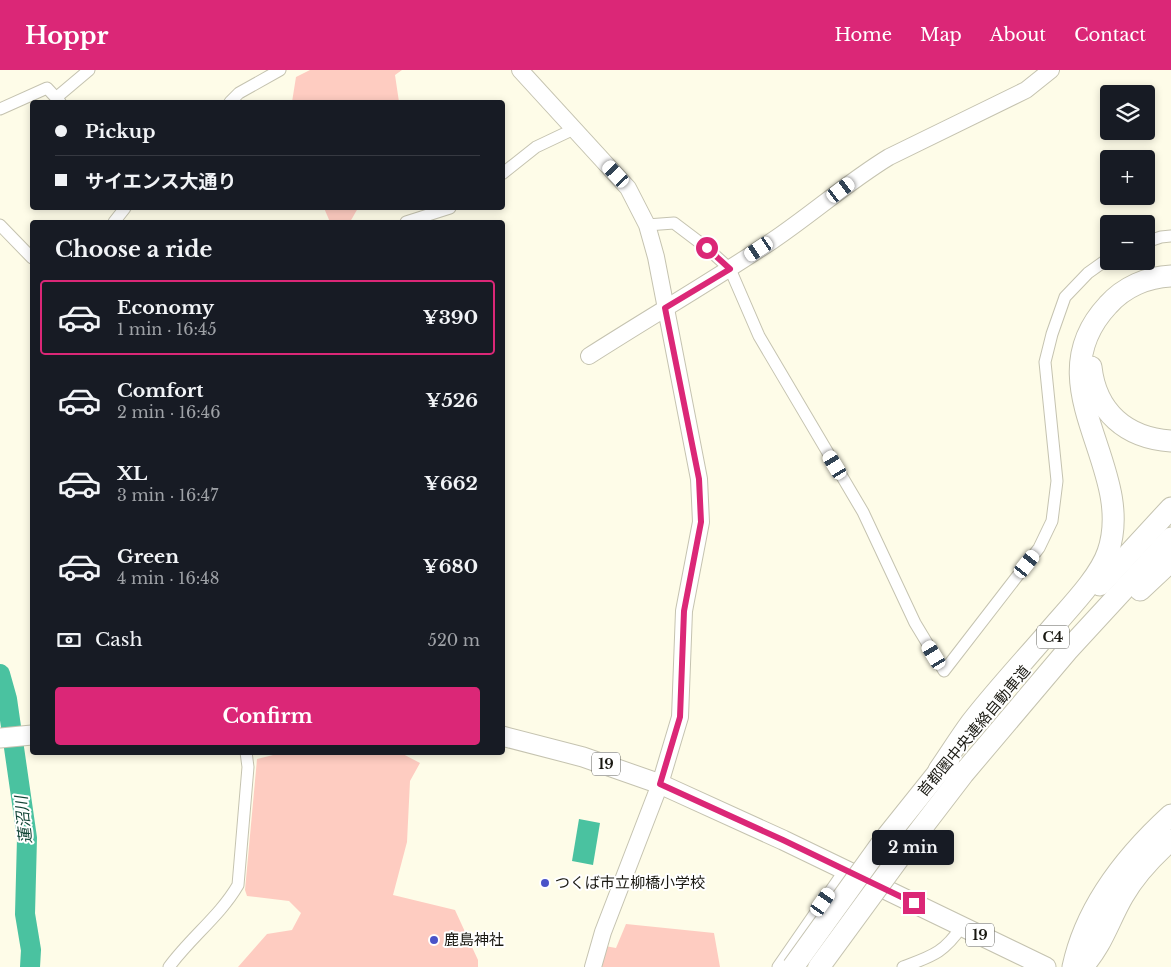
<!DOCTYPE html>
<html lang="en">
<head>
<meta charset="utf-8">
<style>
	body { margin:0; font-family:"Libre Baskerville","Noto Sans JP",serif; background:#242831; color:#f1f3f6; height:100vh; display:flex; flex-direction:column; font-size:19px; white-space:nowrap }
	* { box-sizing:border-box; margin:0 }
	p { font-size:16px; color:#9ea1a6 }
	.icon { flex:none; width:28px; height:28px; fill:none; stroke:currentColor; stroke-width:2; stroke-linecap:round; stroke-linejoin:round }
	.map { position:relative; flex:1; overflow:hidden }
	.drawer { position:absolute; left:30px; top:150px; width:475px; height:535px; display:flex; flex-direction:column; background:#171b24; border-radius:5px; box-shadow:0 2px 8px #0003 }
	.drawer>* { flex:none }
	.top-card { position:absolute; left:30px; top:30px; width:475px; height:110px; border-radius:5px; box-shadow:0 2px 8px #0003; display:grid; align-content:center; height:110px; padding:0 25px; background:#171b24 }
	.controls { position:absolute; left:1100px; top:15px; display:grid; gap:10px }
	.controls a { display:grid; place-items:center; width:55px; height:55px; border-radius:5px; background:#171b24; box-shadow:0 2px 8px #0003; font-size:25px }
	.end { position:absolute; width:22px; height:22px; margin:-11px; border:6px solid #db2777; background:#fff; box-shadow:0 0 0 2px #fff }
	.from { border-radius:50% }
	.bubble { position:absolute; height:35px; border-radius:5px; background:#171b24; box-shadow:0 2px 8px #0003; font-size:16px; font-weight:800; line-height:35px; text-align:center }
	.car { position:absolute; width:15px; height:30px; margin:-15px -8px; border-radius:6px; box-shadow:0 0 4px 1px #0007; background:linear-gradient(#fff 24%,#345 0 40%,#fff 0 76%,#345 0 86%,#fff 0) }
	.top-card b { display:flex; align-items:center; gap:18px; height:48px; font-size:19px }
	.top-card b+b { border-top:1px solid #363941 }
	.top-card i { width:12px; height:12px; background:#f1f3f6 }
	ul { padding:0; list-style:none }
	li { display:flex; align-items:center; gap:15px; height:75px; margin:0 10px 8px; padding:0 15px; border:2px solid transparent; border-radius:5px }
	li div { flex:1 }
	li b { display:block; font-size:19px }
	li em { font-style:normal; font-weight:800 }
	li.current { border-color:#db2777 }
	li>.icon { width:45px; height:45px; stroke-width:1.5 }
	h2 { padding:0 25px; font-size:22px; line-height:60px }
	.pay { display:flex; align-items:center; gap:12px; height:55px; padding:0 25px; font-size:19px }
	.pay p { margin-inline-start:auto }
	.primary-button { display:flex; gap:10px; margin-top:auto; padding:10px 25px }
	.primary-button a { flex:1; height:58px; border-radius:5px; background:#db2777; color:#fff; font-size:20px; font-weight:800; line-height:58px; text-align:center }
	header { display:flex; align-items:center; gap:30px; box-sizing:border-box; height:70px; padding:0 25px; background:#db2777; color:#fff }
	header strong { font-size:24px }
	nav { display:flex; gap:28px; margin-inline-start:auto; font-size:18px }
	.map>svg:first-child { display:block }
</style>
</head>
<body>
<header>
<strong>Hoppr</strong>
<nav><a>Home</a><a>Map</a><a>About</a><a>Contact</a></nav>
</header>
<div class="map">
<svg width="1171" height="897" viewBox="0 0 1171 897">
	<rect width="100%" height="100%" fill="#fefce8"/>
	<g fill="#feccc1">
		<polygon points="310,0 402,0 395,5 399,32 292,32 296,7"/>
		<polygon points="324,138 358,138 350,152 330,152"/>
		<polygon points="285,682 401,683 420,693 410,711 407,772 393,825 455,840 478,890 478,897 238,897 267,864 292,860 301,843 289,831 247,826 245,820 257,689"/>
		<polygon points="626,854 714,863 720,897 602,897 605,876 616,878"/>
	</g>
	<polygon fill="#4ac2a0" points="579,749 600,753 593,795 572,791"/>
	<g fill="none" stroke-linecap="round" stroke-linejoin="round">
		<polyline stroke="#4ac2a0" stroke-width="20" points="0,604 7,629 27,768 25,844 31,880 30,897"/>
		<g stroke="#c5c3b0" stroke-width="13">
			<g id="street">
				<polyline points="57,27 89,0"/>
				<polyline points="230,32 239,23 280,0"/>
				<polyline points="0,39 47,18 60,32"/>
				<polyline points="502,104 536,77 574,59"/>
				<polyline points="114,152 125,138"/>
				<polyline points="406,152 450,138"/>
				<polyline points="0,155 32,188"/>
				<polyline points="647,155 674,153 707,178 730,199 759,266 863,442 915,553 944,601 1039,478 1052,451 1057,411 1045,292 1052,264 1065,227 1088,203 1109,188"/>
				<polyline points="1146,172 1161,167 1171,166"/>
				<path d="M 169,897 C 190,868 220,846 238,815 L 248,697 L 246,682"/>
				<polyline points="778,897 845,800"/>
				<path d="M 903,897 C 932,886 944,883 962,856"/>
			</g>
		</g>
		<g stroke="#c5c3b0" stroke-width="18">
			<g id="secondary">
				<polyline points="520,0 628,118 647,155 656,187 699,409 701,452 684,541 680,647 660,714 603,862 593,897"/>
				<path d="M 589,286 C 650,247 712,211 772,171 C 812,144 848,112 889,87 L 1026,20 L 1051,0"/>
			</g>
		</g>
		<g stroke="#c5c3b0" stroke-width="21">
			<g id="primary">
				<polyline points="502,666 583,687 660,714 783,770 1046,897"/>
				<polyline points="0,668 32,665"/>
			</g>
		</g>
		<g stroke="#c5c3b0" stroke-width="23">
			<g id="highway">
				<path d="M 1091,297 C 1096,342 1126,368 1171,371"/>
				<polyline points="1100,515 1171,438"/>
				<polyline points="1140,520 1171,491"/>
				<path d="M 939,700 C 950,684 960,668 971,653 C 995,622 1022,593 1047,564 C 1065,542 1099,509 1108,482 C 1137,397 1033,315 1108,235 C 1124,217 1147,207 1171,206"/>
				<polyline points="885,769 949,689"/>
				<polyline points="901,785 963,704 1067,581 1171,468"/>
				<path d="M 1073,897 C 1086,836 1126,786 1171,745"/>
				<path d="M 1082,897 C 1102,876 1109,850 1123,826 C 1135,805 1153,786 1171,770"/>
			</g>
		</g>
		<use href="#street" stroke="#fff" stroke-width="11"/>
		<use href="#secondary" stroke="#fff" stroke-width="16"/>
		<use href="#primary" stroke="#fff" stroke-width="19"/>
		<use href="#highway" stroke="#fff" stroke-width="21"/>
		<g stroke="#c5c3b0" stroke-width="23" stroke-linecap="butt">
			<g id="highway-bridge">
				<polyline points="793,897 885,769"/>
				<polyline points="819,897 901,785"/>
			</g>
		</g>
		<use href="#highway-bridge" stroke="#fff" stroke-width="21"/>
	</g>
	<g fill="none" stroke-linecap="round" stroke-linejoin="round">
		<polyline stroke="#db2777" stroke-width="6" points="707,178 730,199 665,238 699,409 701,452 684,541 680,647 660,714 783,770 914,833"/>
	</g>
	<g fill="#4a53c8" stroke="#fff" stroke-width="2">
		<circle cx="545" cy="813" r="5"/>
		<circle cx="434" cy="870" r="5"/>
	</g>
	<g text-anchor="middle" stroke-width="4" stroke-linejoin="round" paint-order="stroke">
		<g fill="#fff" stroke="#5f5e59" stroke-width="1">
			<rect x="1037" y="555.5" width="32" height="23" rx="4"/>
			<rect x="592" y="682.5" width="28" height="23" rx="4"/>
			<rect x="966" y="853.5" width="28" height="23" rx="4"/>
		</g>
		<g font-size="14" font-weight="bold" fill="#1a1912">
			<text x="1053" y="572">C4</text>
			<text x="606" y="699">19</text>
			<text x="980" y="870">19</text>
		</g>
		<g font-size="15" fill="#1a1912" stroke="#fff">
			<text transform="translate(974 661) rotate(-50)" y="5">首都圏中央連絡自動車道</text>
		</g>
		<g font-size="15" fill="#1a1912" stroke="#fff" text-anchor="start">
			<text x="555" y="818">つくば市立柳橋小学校</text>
			<text x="444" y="875">鹿島神社</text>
		</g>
		<g font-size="16" font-style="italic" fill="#124637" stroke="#fff">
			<text transform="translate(23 750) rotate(-96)" y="6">蓮沼川</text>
		</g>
	</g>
</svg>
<div class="controls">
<a><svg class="icon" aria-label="layers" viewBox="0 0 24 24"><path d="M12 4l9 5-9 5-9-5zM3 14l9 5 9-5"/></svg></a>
<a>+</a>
<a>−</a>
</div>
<i class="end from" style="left:707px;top:178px"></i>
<i class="end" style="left:914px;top:833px"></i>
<div class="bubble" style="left:872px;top:760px;width:82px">2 min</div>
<i class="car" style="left:616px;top:104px;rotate:317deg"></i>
<i class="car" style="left:841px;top:120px;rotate:53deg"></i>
<i class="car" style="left:759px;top:179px;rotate:236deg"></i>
<i class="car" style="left:835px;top:395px;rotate:329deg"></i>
<i class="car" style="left:1027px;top:494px;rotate:38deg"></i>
<i class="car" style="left:934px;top:585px;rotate:329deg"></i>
<i class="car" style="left:823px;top:832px;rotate:35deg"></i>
<div class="top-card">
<b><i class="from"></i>Pickup</b>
<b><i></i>サイエンス大通り</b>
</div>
<section class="drawer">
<h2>Choose a ride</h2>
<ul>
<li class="current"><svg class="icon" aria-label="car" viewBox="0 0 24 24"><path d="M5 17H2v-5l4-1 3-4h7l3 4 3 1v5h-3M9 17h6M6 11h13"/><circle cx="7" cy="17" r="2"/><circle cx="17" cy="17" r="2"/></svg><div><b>Economy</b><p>1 min · 16:45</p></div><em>¥390</em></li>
<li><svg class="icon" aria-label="car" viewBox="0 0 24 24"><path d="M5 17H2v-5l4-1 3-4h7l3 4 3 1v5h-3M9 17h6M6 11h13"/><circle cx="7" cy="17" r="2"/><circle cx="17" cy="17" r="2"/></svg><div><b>Comfort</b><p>2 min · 16:46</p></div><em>¥526</em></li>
<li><svg class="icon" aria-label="car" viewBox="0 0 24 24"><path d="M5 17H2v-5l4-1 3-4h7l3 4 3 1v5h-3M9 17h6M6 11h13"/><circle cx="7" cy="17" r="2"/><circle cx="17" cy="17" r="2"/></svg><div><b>XL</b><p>3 min · 16:47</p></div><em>¥662</em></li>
<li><svg class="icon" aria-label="car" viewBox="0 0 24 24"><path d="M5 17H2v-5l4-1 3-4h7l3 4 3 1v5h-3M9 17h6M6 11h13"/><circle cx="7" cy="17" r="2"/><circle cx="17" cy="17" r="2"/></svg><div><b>Green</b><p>4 min · 16:48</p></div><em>¥680</em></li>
</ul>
<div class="pay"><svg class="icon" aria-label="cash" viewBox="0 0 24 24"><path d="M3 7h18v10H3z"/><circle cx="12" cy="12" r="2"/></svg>Cash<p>520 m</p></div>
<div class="primary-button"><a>Confirm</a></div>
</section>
</div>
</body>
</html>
